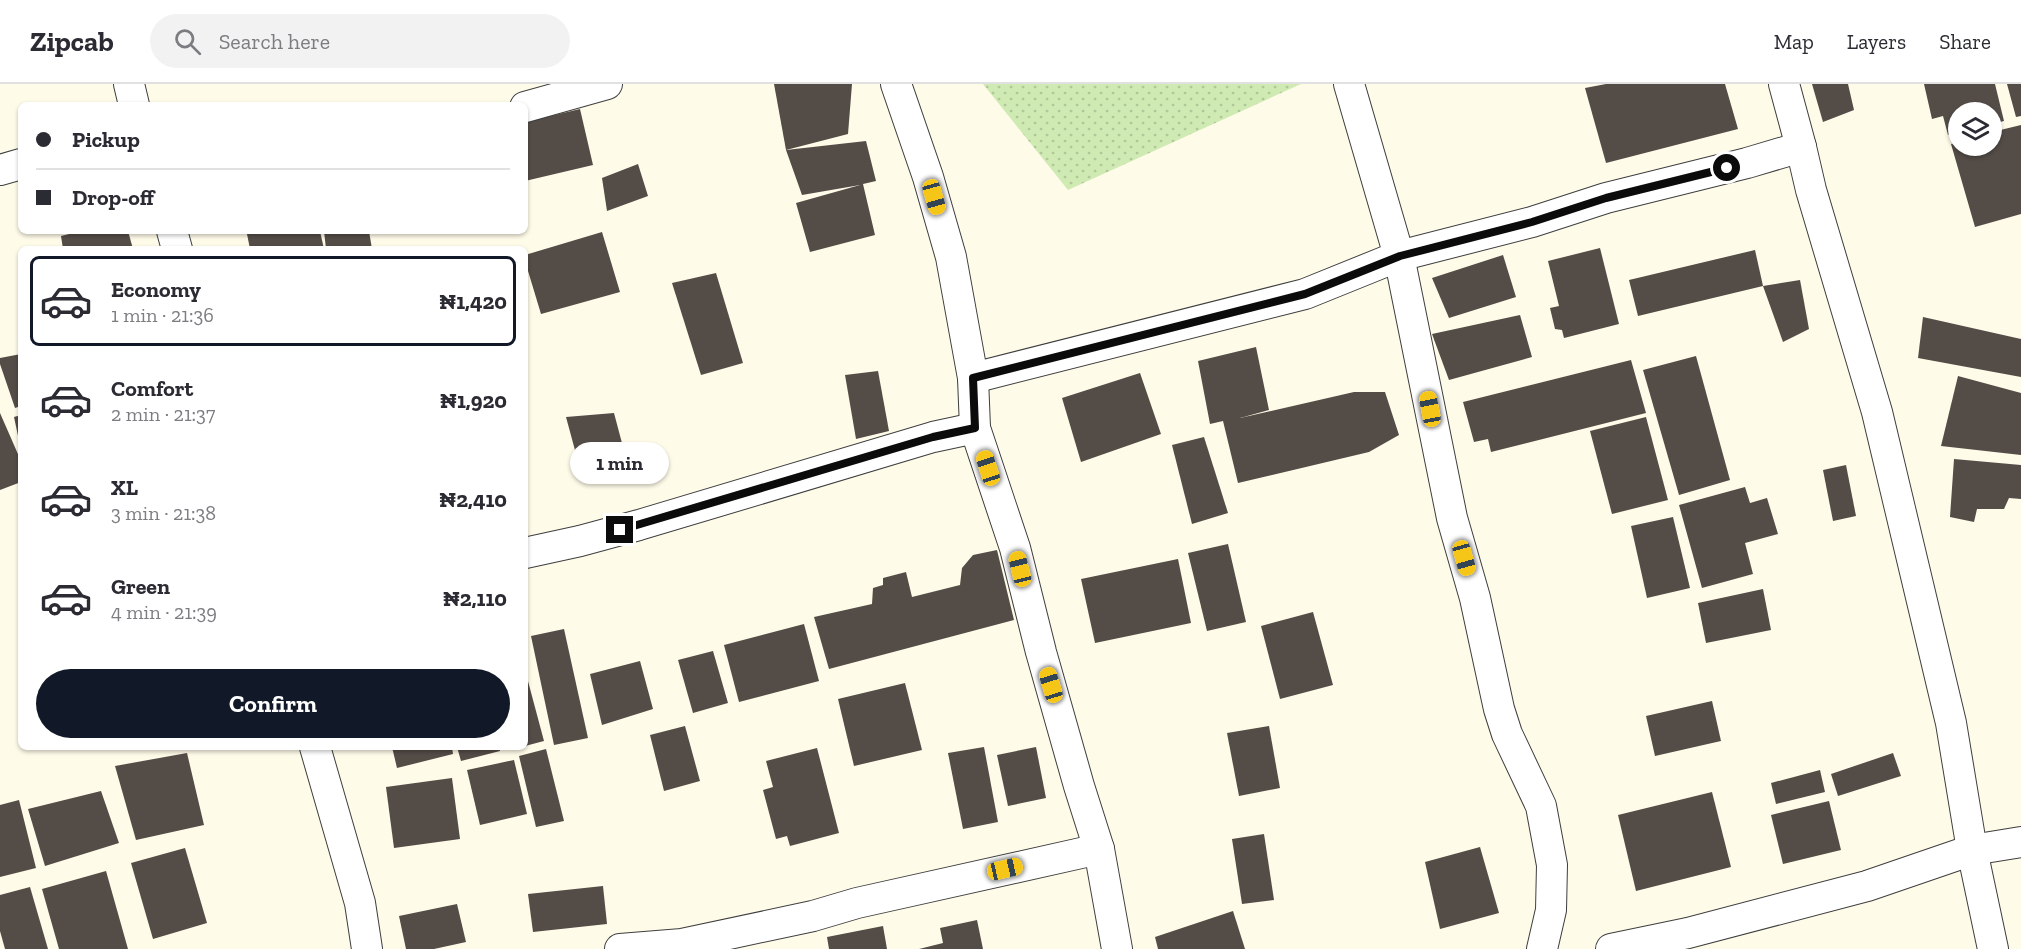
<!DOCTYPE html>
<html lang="en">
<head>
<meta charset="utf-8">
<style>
	body { margin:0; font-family:"Zilla Slab",serif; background:#f2f2f3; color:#2b2b33; height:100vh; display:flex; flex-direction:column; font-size:22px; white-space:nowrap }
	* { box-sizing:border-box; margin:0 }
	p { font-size:20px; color:#7c7c81 }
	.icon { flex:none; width:33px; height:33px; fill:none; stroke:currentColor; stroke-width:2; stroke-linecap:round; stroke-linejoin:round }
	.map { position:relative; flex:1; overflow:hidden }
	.side { position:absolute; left:18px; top:162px; width:510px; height:504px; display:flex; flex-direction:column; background:#fff; border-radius:9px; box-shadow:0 2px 4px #0004 }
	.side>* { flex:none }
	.banner { position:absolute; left:18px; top:18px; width:510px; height:132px; border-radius:9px; box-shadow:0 2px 4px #0004; display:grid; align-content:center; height:132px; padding:0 18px; background:#fff }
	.controls { position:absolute; left:1948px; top:18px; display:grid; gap:12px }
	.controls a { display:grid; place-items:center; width:54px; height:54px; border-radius:50%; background:#fff; box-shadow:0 2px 4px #0004; font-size:30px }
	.end { position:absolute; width:27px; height:27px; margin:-14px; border:8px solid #0b0b0b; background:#fff; box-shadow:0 0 0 3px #fff }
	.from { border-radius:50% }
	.bubble { position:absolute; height:42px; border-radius:21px; background:#fff; box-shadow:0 2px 4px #0004; font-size:20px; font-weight:700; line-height:42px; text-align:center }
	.car { position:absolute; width:18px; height:36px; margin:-18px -9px; border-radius:8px; box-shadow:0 0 4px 2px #0007; background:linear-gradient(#f5c518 24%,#345 0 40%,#f5c518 0 76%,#345 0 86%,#f5c518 0) }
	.banner b { display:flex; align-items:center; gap:21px; height:57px; font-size:22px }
	.banner b+b { border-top:2px solid #e1e1e2 }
	.banner i { width:15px; height:15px; background:#2b2b33 }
	ul { padding:10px 0 0; list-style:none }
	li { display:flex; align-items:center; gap:18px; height:90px; margin:0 12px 9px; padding:0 6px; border:3px solid transparent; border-radius:9px }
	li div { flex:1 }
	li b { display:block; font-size:22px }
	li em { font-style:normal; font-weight:700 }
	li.current { border-color:#111827 }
	li>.icon { width:54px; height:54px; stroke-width:1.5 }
	.cta { display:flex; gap:12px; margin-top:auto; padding:12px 18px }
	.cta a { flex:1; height:69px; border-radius:36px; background:#111827; color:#fff; font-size:24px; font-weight:700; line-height:69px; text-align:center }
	header { display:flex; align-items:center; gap:36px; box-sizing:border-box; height:84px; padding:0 30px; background:#fff; border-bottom:2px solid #e1e1e2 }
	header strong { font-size:28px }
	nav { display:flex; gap:33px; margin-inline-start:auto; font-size:21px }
	.search { width:420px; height:54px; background:#f2f2f3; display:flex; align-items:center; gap:15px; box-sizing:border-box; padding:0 21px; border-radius:33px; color:#7c7c81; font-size:22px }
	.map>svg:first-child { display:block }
</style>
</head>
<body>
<header>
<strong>Zipcab</strong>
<div class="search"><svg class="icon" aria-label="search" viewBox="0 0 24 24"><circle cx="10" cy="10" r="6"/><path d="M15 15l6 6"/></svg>Search here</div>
<nav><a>Map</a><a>Layers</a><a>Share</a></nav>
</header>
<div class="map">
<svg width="2021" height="865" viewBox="0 0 2021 865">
	<defs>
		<pattern id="grass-dots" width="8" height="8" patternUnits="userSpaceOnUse" patternTransform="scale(1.5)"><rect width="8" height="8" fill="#cfeab2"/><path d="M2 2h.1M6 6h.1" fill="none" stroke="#b0c798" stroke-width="1.8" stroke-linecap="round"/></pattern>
	</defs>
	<rect width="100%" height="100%" fill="#fffbe9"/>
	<polygon fill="url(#grass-dots)" points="983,0 1301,0 1068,106"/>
	<g fill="#544c47">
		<polygon points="774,0 852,0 848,50 786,66"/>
		<polygon points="1606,0 1725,0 1738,45 1606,79 1585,4"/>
		<polygon points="1812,0 1848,0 1854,26 1823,38"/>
		<polygon points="1924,0 1995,0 2004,37 1992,40 1992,28 1959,28 1959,48 1948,51 1943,32 1932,35"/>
		<polygon points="2007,0 2021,0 2021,32 2016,33"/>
		<polygon points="580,25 593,81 525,97 525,38"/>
		<polygon points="2021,41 2021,130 1975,143 1951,60 1959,58 1959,62 1992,62 1992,48"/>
		<polygon points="866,57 876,97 863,100 875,151 810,168 796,119 860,101 802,111 786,66"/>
		<polygon points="638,80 648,112 607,127 602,94"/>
		<polygon points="82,147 128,147 133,165 63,165 61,152"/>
		<polygon points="259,147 320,147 324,165 250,165 247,150"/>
		<polygon points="324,147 369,147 372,165 326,165"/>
		<polygon points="602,148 620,208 541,230 525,177 525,171"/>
		<polygon points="1600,164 1619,240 1564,254 1562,246 1555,245 1550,224 1559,222 1548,177"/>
		<polygon points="1755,166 1763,202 1638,232 1629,196"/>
		<polygon points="1503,171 1516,213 1449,234 1432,194"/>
		<polygon points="716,189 743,279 701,291 672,199"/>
		<polygon points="1800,196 1809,245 1783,258 1763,202"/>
		<polygon points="1520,231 1532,273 1449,296 1432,250"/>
		<polygon points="1923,233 2021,255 2021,293 1918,274"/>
		<polygon points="1256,263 1269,326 1240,334 1354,308 1385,308 1399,351 1369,368 1238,399 1223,337 1210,340 1198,277"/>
		<polygon points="21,270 21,322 15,324 0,280 0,274"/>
		<polygon points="1696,272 1730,396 1679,411 1643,286"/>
		<polygon points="1631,276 1646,329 1491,368 1488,355 1474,358 1463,318"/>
		<polygon points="878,287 889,347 856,355 845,291"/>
		<polygon points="1140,289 1161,350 1081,378 1062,314"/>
		<polygon points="1958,292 2021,309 2021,371 1941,362"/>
		<polygon points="0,329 21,377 21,398 0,406"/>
		<polygon points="614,329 627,378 582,392 566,333"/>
		<polygon points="21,331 21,360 20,361 14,333"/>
		<polygon points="1646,333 1668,416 1612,430 1590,347"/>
		<polygon points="1204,353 1228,429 1192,440 1172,361"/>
		<polygon points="1954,375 2021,381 2021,415 2009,414 2004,425 1977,425 1974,438 1950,433"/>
		<polygon points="1846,381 1856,432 1833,437 1823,386"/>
		<polygon points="1745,403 1750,419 1767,414 1778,450 1745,459 1753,490 1702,504 1679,421"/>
		<polygon points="1673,433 1690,504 1647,514 1631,442"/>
		<polygon points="1228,460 1246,538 1207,547 1188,469"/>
		<polygon points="997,466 1014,536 829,585 814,533 872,520 873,504 883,501 883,494 906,488 912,513 960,501 962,484 973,471"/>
		<polygon points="1178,475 1191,539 1095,559 1081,495"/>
		<polygon points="1763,505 1771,546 1706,559 1698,519"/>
		<polygon points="1313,528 1333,601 1280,615 1261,542"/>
		<polygon points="804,540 819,597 739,618 724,561"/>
		<polygon points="564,545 588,654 554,661 531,552"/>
		<polygon points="713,567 728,619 693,629 678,576"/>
		<polygon points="640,577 653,625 602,641 590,590"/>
		<polygon points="525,586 544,657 525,662"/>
		<polygon points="905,599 922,666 854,682 838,615"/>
		<polygon points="1712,617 1721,657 1655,672 1646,632"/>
		<polygon points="685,642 700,697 664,707 650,651"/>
		<polygon points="1269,642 1280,704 1239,712 1227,649"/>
		<polygon points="392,663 452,663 453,670 397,684"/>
		<polygon points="457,663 499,663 500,667 461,677"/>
		<polygon points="984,663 998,738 963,745 948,669"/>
		<polygon points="1036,663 1046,714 1008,722 997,671"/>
		<polygon points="817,664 839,749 790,762 787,752 776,755 763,706 773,703 766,677"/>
		<polygon points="546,665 564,737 536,743 519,672"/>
		<polygon points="187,669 204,741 136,756 115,682"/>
		<polygon points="1893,669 1901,692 1838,712 1831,690"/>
		<polygon points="514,676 527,730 480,741 467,686"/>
		<polygon points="1820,686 1825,708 1776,720 1771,699"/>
		<polygon points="452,694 460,755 394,764 386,703"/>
		<polygon points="101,707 119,759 45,782 28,725"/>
		<polygon points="1712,708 1731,783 1636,807 1618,731"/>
		<polygon points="19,716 36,784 0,793 0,721"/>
		<polygon points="1829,717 1841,766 1783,780 1771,731"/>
		<polygon points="1264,750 1274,816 1242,820 1232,755"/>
		<polygon points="1480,763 1499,829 1440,845 1425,778"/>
		<polygon points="185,764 207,839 153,855 131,779"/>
		<polygon points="106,787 128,865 59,865 42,805"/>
		<polygon points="603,802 607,840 533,848 528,810"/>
		<polygon points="30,803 48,865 5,865 0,847 0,811"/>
		<polygon points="457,820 466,858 434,865 406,865 399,832"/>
		<polygon points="1233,827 1245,865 1158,865 1155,853"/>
		<polygon points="977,836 983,865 919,865 943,859 940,844"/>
		<polygon points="883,842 887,865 829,865 827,853"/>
	</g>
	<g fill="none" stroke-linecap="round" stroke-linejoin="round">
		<g stroke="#3e3e3e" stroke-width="32">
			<g id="street">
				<polyline points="129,0 134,21"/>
				<polyline points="896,0 928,93 951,173 973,294 975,344 1015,464 1041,568 1079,702 1099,765"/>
				<polyline points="1349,0 1399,172 1452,434 1475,514 1499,625 1507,650 1541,722 1552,781 1551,826 1542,865"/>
				<polyline points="1784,0 1801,63"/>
				<polyline points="525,23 607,0"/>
				<polyline points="0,86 21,80"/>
				<polyline points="172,147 177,165"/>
				<polyline points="973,294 1305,210 1399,172 1532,138 1606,114 1747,79 1801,63 1811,106 1877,328 1951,639 1972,766 1993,865"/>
				<polyline points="525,469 580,457 639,441 933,353 975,344"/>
				<polyline points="315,663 360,819 367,865"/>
				<polyline points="620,865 682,860 813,832 857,819 1099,765 1117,865"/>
				<polyline points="1611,865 1688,849 1867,802 1972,766 2021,758"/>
			</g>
		</g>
		<use href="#street" stroke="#fff" stroke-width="30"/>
	</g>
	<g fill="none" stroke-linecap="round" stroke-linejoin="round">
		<polyline stroke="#0b0b0b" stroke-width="8" points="620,446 933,353 975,344 973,294 1305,210 1400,172 1532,138 1606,114 1727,84"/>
	</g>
</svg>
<div class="controls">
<a><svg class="icon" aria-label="layers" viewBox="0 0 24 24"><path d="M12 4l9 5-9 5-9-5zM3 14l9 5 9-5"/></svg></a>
</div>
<i class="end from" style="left:1727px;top:84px"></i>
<i class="end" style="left:620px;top:446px"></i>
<div class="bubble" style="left:570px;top:358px;width:99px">1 min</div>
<i class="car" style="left:934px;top:113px;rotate:164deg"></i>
<i class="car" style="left:1430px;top:325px;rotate:349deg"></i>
<i class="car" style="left:988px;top:384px;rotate:342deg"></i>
<i class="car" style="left:1464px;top:474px;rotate:164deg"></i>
<i class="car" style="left:1020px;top:485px;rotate:346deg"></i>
<i class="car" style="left:1051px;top:601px;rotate:343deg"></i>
<i class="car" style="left:1005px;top:785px;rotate:77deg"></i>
<div class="banner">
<b><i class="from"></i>Pickup</b>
<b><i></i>Drop-off</b>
</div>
<section class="side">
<ul>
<li class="current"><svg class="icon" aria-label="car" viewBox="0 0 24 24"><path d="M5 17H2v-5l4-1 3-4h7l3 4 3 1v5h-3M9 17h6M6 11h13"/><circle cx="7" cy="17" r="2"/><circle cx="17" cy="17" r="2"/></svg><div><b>Economy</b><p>1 min · 21:36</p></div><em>₦1,420</em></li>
<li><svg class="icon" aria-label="car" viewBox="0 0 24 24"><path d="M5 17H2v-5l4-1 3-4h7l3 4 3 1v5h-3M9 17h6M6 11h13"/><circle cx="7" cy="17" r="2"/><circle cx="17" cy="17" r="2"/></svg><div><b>Comfort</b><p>2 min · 21:37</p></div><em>₦1,920</em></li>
<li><svg class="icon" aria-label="car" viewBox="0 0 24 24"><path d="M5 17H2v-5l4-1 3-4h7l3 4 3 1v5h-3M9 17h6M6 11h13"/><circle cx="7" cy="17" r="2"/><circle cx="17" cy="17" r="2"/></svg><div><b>XL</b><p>3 min · 21:38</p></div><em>₦2,410</em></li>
<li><svg class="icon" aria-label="car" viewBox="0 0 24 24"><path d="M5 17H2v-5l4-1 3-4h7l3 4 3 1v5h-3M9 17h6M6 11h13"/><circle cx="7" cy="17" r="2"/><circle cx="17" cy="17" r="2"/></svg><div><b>Green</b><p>4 min · 21:39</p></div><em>₦2,110</em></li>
</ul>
<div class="cta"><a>Confirm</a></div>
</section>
</div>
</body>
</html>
